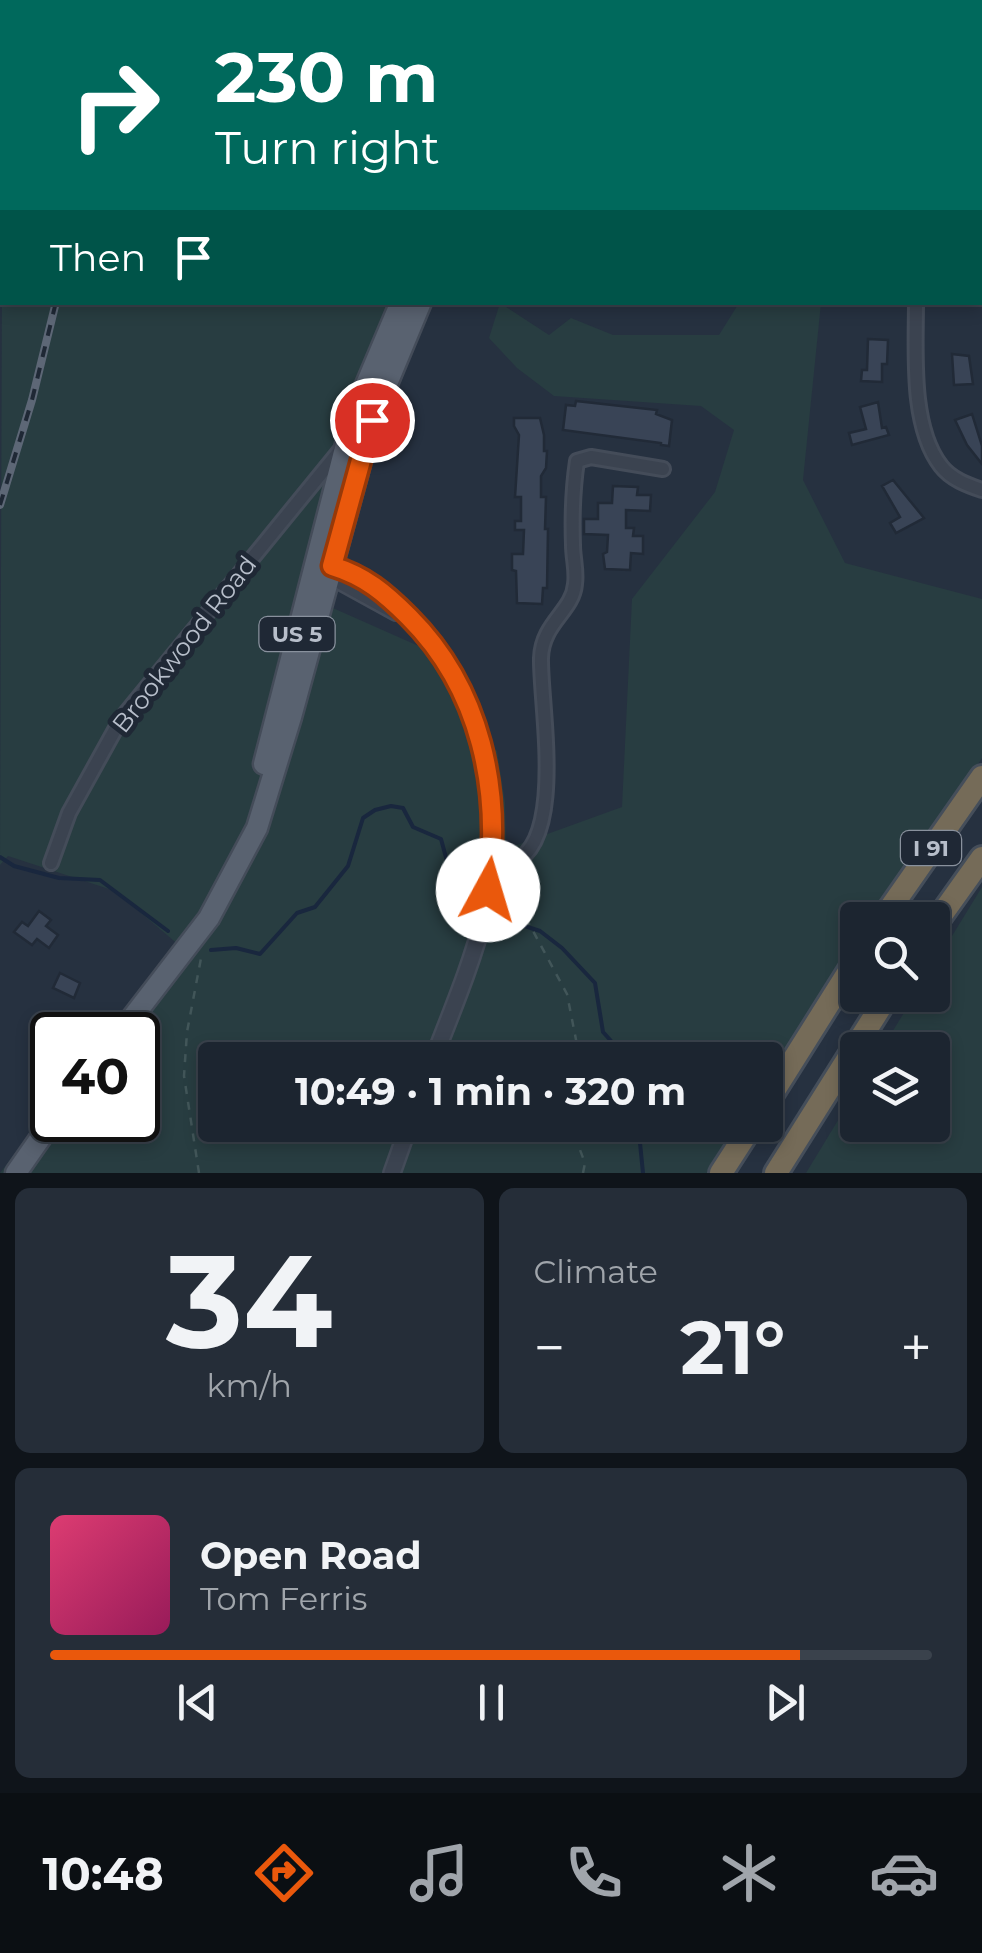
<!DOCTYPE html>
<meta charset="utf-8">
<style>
:root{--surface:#1c2530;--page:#252d38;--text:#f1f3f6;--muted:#a0a5ab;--line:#3a424c;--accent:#ea580c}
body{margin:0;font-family:Montserrat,sans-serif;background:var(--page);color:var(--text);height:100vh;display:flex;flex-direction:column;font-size:38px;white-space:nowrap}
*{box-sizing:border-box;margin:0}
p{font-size:32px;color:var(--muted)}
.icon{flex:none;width:55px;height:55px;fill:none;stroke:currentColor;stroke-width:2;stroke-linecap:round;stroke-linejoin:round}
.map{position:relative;height:1173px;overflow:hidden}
.drawer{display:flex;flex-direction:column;gap:15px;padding:15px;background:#0f141a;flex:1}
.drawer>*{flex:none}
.banner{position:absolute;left:0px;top:0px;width:982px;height:305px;box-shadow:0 5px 15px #0003,0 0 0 2px var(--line);background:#00695c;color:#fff;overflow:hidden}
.fabs{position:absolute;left:840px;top:902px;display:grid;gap:20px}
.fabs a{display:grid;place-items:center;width:110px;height:110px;border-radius:10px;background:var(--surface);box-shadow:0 5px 15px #0003,0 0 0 2px var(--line);font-size:50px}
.speed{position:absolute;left:30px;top:1012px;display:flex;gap:20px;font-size:50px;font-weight:700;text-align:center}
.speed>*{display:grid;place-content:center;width:130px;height:130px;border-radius:50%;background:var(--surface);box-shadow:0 5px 15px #0003,0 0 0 2px var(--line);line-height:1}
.speed .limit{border:5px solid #111;border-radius:15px;background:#fff;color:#111}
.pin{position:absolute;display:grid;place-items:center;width:85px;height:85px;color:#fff;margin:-42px;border:5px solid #fff;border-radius:50%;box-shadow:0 2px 10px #0007}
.me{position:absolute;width:110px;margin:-55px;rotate:6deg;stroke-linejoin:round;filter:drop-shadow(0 0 8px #0008)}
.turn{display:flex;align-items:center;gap:35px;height:210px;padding:0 50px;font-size:45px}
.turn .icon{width:130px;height:130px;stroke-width:2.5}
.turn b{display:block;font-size:70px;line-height:85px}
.then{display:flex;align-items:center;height:95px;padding:0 50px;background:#0003;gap:20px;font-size:38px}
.big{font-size:75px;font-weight:700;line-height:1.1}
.drawer .card{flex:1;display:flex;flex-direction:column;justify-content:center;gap:15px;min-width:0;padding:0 35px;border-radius:15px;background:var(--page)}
.drawer .dial{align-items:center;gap:0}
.dial b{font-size:130px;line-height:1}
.song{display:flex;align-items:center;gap:30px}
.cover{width:120px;height:120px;border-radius:15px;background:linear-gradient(135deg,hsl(340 70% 55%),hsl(330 70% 35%))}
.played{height:10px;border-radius:5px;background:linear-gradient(90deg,var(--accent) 85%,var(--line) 85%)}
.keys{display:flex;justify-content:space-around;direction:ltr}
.heat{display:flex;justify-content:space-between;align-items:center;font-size:55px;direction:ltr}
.drawer .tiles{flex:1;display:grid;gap:15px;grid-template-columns:1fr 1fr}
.card:last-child{grid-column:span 2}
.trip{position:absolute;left:198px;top:1042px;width:585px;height:100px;border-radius:10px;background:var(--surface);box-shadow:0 5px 15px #0003,0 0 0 2px var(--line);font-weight:700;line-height:100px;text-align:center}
.menu{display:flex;height:160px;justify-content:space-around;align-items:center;background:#0b0f13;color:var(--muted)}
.menu .icon{width:70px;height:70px}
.menu .current{color:var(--accent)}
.menu b{font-size:45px;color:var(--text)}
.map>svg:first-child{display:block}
.green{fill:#283d41}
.water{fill:#19273e}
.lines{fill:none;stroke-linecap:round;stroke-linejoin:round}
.stream{stroke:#19273e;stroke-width:4}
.building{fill:#394456;stroke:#212a37;stroke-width:2.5}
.minor-casing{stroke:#444c59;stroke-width:18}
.tertiary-casing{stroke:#444c59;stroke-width:20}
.primary-casing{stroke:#444c59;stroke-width:25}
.motorway-casing{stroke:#454e5a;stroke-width:28}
.path{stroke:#425659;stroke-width:2.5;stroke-dasharray:8 8;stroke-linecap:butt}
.minor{stroke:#3b4350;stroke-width:12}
.tertiary{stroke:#3b4350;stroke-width:15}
.primary{stroke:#596270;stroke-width:20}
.motorway{stroke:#756b58;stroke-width:22}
.rail-casing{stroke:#5d6776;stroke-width:8}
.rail{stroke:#1f2835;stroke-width:4;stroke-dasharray:11;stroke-linecap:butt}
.route-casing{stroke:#983908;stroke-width:25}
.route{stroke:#ea580c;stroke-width:18}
.labels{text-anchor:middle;stroke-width:10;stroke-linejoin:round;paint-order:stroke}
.shield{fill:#1f2835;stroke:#89919d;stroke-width:2.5}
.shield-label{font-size:22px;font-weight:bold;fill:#b7beca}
.street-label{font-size:25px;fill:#b7beca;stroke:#1f2835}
</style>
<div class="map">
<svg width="982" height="1173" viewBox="0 0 982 1173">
<rect width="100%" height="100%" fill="#263140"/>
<path class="green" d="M2 274V302L411 303 337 433 299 593 448 659 464 727 497 751 505 802 506 849 622 807 632 599 715 492 734 430 701 406 554 396 517 368 489 338 500 303 549 335 571 318 613 335H719L739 303H821L803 480 845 563 982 599V758L875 920H858L857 946 765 1086V1060H215V1125H740L710 1173H0L52 1105V1120H138V1035H109L180 946 115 891 8 856 0 865Z
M982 887V1173H806L857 1089 858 1125H932V1050H881L915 995H932L933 967Z"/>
<path class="water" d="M0 0H69L2 2 0 276Z"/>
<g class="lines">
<path class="stream" d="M0 857 14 866 59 878 100 880 168 931
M500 918 540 931 562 948 595 983 603 1032 621 1052 623 1060
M211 950 236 948 260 954 297 913 315 907 348 866 363 818 375 810 391 806 403 808 413 827 441 839 451 876 469 891
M643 1173 640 1143 645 1125"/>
</g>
<path class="building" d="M868 339 888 340 887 364H882V382L861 381 862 370H867Z
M952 354 969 356 973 384 954 385Z
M576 401 657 410 656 414 672 420 669 446 661 445V443L563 430 566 405 575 406Z
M878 402 882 428 886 427 889 435 852 445 849 433 866 429 860 407Z
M972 414 982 446V464L967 445 955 420Z
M514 418H540L544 435V451H547L546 468 541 476V497H546L545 529H548L547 588H543L542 604 517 603 516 571 512 570V554H523L524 530H515V521H521V497H515L519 435 514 426Z
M893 480 924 518 896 533 890 523 900 517 882 486Z
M613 486 638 487 637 495H651L650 511 626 510V528H634L633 536H643V554L631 553 630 570 605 569 603 554 607 552 608 535 584 534V519H598V503H612Z
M39 911 51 920 46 926 58 935 49 948 37 939 32 945 14 932 22 922 28 926Z
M60 973 80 983 74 998 53 988Z"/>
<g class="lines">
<g class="minor-casing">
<path id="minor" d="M976 2 977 0
M916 302C916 351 910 426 941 466 951 479 967 485 982 490
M51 863 69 813 121 719 342 448
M491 864C498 864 507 865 514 862 566 840 540 703 541 658 542 623 573 611 575 584 577 571 573 558 573 545 572 518 573 488 577 461L591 457 663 469"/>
</g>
<g class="tertiary-casing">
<path id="tertiary" d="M324 565C362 571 386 594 413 621 488 696 507 813 484 915 472 964 451 1013 433 1060
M325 573 396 612
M392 1173 409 1125"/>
</g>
<g class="primary-casing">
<path id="primary" d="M515 2 516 0
M264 764 354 413 401 302
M119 1035 209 918 257 828 291 717 372 420 421 302
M16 1173 53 1120"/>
</g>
<g class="motorway-casing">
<path id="motorway" d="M882 920 982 777
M932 928 982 858
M765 1105 858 957
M721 1173 752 1125
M776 1173 888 995"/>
</g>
<path class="path" d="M511 873 524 898 526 918 567 994 580 1060
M199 1173 184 1076 187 1032 202 953
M583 1173 585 1163 577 1142 587 1125"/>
<use href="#minor" class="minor"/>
<use href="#tertiary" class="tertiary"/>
<use href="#primary" class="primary"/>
<use href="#motorway" class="motorway"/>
<g class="rail-casing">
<path id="rail" d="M108 2V0
M0 505 32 400 56 302"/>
</g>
<use href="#rail" class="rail"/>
</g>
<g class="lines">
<g class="route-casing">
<path id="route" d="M372 420 332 566C365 576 385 593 409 617 481 689 502 790 488 890"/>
</g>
<use href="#route" class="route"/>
</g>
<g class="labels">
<g class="shield">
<rect x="259.5" y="617" width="75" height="34" rx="8"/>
<rect x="901" y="831" width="60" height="34" rx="8"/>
</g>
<g class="shield-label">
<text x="297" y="642">US 5</text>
<text x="931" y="856">I 91</text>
</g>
<g class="street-label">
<text transform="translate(184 644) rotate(-52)" y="9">Brookwood Road</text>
</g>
</g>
</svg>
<div class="fabs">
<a><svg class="icon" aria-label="search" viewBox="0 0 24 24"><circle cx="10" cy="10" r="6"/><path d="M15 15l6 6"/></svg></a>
<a><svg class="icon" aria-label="layers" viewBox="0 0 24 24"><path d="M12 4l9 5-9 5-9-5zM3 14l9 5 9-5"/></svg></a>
</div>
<div class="speed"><div class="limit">40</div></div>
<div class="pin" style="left:372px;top:420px;background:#d93025"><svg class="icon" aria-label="arrive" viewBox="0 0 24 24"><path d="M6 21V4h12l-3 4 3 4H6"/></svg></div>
<svg class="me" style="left:488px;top:890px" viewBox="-20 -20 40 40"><circle r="19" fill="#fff"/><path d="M0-13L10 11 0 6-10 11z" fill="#ea580c"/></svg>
<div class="trip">10:49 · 1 min · 320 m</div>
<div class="banner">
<div class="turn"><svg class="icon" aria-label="right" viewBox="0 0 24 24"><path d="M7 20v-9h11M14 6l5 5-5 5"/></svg><div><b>230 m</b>Turn right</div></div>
<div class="then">Then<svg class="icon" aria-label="arrive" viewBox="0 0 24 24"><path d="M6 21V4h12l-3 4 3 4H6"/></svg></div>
</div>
</div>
<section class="drawer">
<div class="tiles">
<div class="card dial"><b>34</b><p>km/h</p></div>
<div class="card"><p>Climate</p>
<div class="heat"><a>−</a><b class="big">21°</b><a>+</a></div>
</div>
<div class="card">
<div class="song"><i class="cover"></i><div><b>Open Road</b><p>Tom Ferris</p></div></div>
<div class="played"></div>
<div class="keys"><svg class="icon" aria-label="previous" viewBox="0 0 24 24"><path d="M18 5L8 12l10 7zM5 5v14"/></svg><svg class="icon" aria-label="pause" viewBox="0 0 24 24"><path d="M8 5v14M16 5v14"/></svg><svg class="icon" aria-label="next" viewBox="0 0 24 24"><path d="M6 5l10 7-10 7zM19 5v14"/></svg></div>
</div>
</div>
</section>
<nav class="menu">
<b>10:48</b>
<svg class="icon current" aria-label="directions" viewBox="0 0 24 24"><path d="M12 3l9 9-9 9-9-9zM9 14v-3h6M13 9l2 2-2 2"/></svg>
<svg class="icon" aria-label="music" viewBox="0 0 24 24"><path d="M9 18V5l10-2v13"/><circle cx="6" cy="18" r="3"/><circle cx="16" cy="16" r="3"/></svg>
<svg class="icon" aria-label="phone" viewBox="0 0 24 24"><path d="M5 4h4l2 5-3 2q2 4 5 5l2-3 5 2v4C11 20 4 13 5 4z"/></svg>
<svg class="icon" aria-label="climate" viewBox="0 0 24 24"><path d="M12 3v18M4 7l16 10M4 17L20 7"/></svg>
<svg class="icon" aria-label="car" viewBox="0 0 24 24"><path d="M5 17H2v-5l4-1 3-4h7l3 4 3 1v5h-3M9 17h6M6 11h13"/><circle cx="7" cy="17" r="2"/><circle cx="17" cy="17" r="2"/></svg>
</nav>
